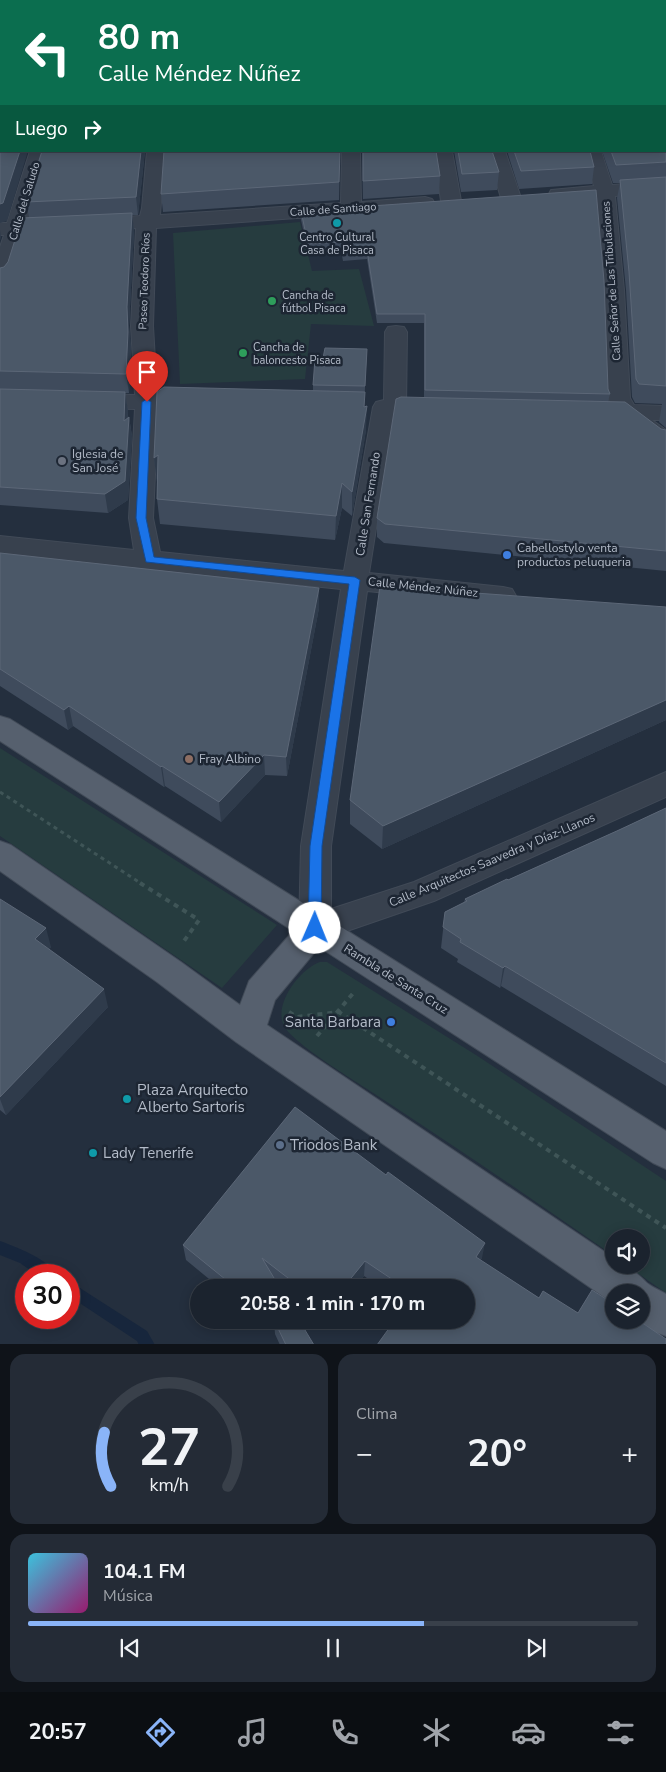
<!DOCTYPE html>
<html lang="es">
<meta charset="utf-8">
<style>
:root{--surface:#1b232e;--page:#242b36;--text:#f1f3f6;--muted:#a0a4aa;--line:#39404a;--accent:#8ab4f8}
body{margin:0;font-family:"Nunito Sans",sans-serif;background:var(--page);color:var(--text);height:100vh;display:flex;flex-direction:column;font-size:19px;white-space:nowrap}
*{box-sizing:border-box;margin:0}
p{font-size:16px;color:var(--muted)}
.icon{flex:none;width:28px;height:28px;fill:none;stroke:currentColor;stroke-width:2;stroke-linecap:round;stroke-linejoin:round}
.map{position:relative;height:1344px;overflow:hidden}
.drawer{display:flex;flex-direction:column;gap:10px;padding:10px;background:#0f1319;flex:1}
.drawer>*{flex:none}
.guide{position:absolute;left:0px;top:0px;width:666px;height:152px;box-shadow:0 2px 12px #0003,0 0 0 1px var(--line);background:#0b6e4f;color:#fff;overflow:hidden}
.tools{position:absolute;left:605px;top:1229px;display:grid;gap:10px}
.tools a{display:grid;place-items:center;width:45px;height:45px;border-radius:50%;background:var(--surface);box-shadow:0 2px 12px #0003,0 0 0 1px var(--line);font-size:25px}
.speed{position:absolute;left:15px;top:1264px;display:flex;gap:10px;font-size:25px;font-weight:700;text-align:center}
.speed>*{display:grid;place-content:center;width:65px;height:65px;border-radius:50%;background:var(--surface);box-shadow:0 2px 12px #0003,0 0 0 1px var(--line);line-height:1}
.speed .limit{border:8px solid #d22;background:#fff;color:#111}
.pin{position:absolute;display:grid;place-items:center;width:42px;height:42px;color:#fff;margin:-51px -21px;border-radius:50% 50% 50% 0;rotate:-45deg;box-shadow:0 0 5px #0007}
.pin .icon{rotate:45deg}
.me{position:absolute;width:55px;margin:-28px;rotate:1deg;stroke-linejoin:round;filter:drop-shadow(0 0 4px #0008)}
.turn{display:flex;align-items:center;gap:18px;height:105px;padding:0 15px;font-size:22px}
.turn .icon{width:65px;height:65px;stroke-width:2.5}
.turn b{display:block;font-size:35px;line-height:42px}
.then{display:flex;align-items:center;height:48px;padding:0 15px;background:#0003;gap:10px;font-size:19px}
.big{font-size:38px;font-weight:700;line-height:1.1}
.drawer .widget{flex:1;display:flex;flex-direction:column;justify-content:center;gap:8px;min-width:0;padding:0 18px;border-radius:15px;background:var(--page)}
.drawer .dial{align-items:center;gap:0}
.dial svg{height:130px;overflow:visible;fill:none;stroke:var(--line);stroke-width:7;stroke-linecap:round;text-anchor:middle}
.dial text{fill:var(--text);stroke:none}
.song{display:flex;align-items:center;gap:15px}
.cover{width:60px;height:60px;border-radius:8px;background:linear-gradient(135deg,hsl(190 70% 55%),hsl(320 70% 35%))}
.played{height:5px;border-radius:2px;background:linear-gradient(90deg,var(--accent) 65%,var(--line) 65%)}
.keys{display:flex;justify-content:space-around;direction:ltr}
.heat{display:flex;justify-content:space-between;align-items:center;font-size:28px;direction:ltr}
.drawer .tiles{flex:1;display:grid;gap:10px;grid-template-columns:1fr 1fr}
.widget:last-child{grid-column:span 2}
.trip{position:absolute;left:190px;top:1279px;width:285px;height:50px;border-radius:25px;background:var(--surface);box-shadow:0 2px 12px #0003,0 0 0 1px var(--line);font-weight:700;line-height:50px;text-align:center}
.tabs{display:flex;height:80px;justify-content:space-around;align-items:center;background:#0b0e12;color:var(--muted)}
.tabs .icon{width:35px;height:35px}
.tabs .on{color:var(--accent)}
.tabs b{font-size:22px;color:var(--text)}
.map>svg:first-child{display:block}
.green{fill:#263c3f}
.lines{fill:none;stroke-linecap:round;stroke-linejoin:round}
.stream{fill:#17263c;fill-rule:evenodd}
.minor-casing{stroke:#414a57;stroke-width:2}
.major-casing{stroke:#414a57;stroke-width:2}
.path-far1{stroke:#3f5557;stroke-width:3;stroke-dasharray:4 4;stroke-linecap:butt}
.path{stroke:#3f5557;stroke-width:4;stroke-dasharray:5 5;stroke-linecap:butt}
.minor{fill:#38414e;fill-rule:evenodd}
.major{fill:#56606e;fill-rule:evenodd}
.wall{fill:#3f4b5c}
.shaded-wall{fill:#2f3b4b}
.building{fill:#4b5868;stroke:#5c6777}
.route{fill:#1a73e8;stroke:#114b97}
.culture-dot{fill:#0f9aa8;stroke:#1d2633;stroke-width:2}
.leisure-dot{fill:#2e9e5b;stroke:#1d2633;stroke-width:2}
.worship-dot{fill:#6b7280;stroke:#1d2633;stroke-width:2}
.shop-dot{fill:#3f7fe0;stroke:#1d2633;stroke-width:2}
.education-dot{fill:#8d6e63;stroke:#1d2633;stroke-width:2}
.service-dot{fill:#5c6f8a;stroke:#1d2633;stroke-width:2}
.labels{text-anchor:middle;stroke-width:5;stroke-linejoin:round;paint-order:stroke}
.far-street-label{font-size:11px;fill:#b4bcc9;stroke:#1d2633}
.far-poi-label{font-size:11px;fill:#b4bcc9;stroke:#1d2633;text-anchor:start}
.poi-label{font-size:12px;fill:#b4bcc9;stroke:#1d2633;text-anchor:start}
.street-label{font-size:12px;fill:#b4bcc9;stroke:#1d2633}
.near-poi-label{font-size:15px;fill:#b4bcc9;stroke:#1d2633;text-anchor:start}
</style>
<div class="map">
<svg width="666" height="1345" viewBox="0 0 666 1345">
<rect width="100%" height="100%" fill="#242f3e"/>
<path class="green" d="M300 222 312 271 359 269 374 326 311 324 305 379 180 384 173 233Z
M0 748 277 925 222 988 0 836Z
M320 962H327L476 1055 666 1181V1293L626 1265H641V1238H614V1256C538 1203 462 1151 384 1100 364 1086 294 1045 284 1026 273 1004 300 969 320 962Z"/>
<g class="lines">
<path class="stream" d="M0 1241C16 1247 49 1259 56 1275H37L20 1263 0 1255Z
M69 1281 147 1331 155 1345H139L137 1341 69 1296Z"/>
<g class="minor-casing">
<path id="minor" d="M316 0H332L333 1H317Z
M0 40H1V50H0Z
M30 151H48L27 223 63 224 66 228 63 232 24 234 10 280 7 284 0 286V247L4 235H0V223H7Z
M147 151H165L160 215 341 203 342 151H360L361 202 425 197 432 199 435 203 432 207 425 209 156 228 153 326 157 395 193 396 201 398 204 403 201 408 193 410 158 409 153 518 160 552 344 571 373 407 376 402 384 400 385 332 388 327 396 326 404 327 407 332 406 407 403 412 394 414 369 573 503 587 512 589 516 596 512 603 503 605 367 591 331 846V909L414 882 666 772V797L434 901 315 942 304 938 299 928 301 846 341 589 0 554V536L134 550 129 518 135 409 89 408 81 406 78 401 81 396 89 394 135 395 131 326 136 228 96 231 89 229 86 225 89 221 96 219 140 216 142 208Z
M434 151H452L461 201 458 205 451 207 444 205 441 201Z
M487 151H505L521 198 518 202 511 204 504 202 501 198Z
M583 151H601L612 185 666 181V193L615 196 624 290 630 398 634 405 666 406V420H652L666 430V448C648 444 635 422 620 419 611 416 602 418 593 416L590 411 593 406 611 404 608 398 604 290 596 197 558 200 551 198 549 194 551 190 594 186Z"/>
</g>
<g class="major-casing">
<path id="major" d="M0 716 10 719 666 1131V1169L653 1163 319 947 275 1000 267 1025 614 1258V1265C627 1265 636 1272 645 1281 649 1286 660 1290 666 1294V1336L652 1331 637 1320H641V1292H614V1304L236 1042 157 982 0 871V841L11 845 181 962 240 1005 249 981 293 931 0 741Z"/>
</g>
<path class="path-far1" d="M0 792 142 884"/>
<path class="path" d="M140 883 199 920 184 941
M289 1012 297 1017 339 1012 666 1228
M317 1036 355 991"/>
<use href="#minor" class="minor"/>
<use href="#major" class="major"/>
</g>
<path class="wall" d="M147 0H253L254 1H159V0L148 1Z
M428 0H666V428L659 422 662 404 635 403 632 397 626 290 617 198 620 183H613L602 151H665V1H430Z
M42 151H145L138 215H132L134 231 129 326 131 350 129 393H125L128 411V418L129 417 132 436 128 500 108 513 0 505V268L4 267 8 262 29 217 26 202Z
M340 151 339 200 163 212 161 194Z
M362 151H436L440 176 439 194 363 199Z
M454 151H492L499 172 497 190 461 192Z
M507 151H590L594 167 592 184 519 189Z
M301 211 608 389 610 394 608 402 661 429 666 430V571L384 543 377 537V518L424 398V323H377L367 259 343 261 341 250 308 252 301 220Z
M367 349 364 407 366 430 352 516 342 508 335 540 160 524 157 499V482L154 458 313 390V385Z
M0 553 319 608 287 776 265 775 221 822 165 786 164 787 73 726 68 730 0 686Z
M666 607V720L382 849 350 824V800Z
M666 808V1086L501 986 500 988 457 962 458 959 441 948 445 912 464 902 465 899 619 830Z
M0 899 51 947 49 949 108 1007 6 1115 0 1110Z
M183 1245 482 1258 480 1260 539 1298 578 1313 666 1339 466 1288H382L364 1276 355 1288H283L277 1283 280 1288H220L186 1260Z
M274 1320 314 1345H280L275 1334Z"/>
<path class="shaded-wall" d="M148 0H159L148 1Z
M20 151H28L7 221 0 223V204Z
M141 151H145L138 215 136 197Z
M132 213 134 231 129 326 131 350 129 393 126 374 127 307Z
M0 230 1 237 0 241Z
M125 392 128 411 127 440 124 421Z
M367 406 366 430 352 516V492Z
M129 417 132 436 128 500 108 513 105 494Z
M158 455 161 479 157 482 154 458Z
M342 483V508L335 540 336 516Z
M319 588V608L287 776 286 757Z
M666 700V720L382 849 383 826Z
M69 706 73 726 68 730 64 710Z
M264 755 265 775 221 822 219 802Z
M162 766 165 786 164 787 161 767Z
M46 928 51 947 41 957 35 939Z
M505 966 501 986 500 988 503 968Z
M104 989 108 1007 6 1115 0 1099V1097Z
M485 1243 482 1258 473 1272 476 1257Z
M365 1261 364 1276 355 1288H343Z"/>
<path class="building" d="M172 0H253L254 1H174Z
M449 0H666V162L616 165 611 151H665V1H451Z
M1 65V151H20L3 203 0 204V66Z
M42 151H141L136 197 26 202Z
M164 151H340L339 182 161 194Z
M363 151H436L440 176 363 181Z
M458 151H492L499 172 462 174Z
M514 151H590L594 167 521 171Z
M666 177V386L639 384 636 379 629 272 620 180Z
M596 190 604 281 608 389 610 394 425 390V314H377L367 250 343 252 341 242 308 244 301 211Z
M132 213 127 307 128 332 126 374 0 371V268L4 267 8 262 22 218Z
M325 348 367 349 365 386 313 385 315 359 323 358Z
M164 387 365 392 364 407 367 406 352 492 342 483 336 516 157 499 158 455 154 458 157 392Z
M0 389 125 392 124 421 129 417 125 481 105 494 0 487Z
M401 397 625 402 661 429 666 430V551L385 524 377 518 396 399Z
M0 553 319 588 286 757 264 755 219 802 162 766 161 767 69 706 64 710 0 669Z
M380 586 666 607V700L383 826 350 800Z
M666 808V1063L505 966 503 968 460 942 461 939 443 927 445 912 467 901 465 899 507 879 508 880 619 830Z
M0 899 46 928 35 939 104 989 0 1097Z
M295 1107 386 1175 388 1172 485 1243 476 1257 539 1298 543 1291 578 1313 592 1290 614 1304V1320H638L666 1339V1345H377L395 1320H466V1288H405L365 1261 343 1288H301L262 1258 280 1288H236L183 1245Z
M274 1320H299L314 1345H286Z"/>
<path class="route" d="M147 399 151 402 146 518 154 557 355 577 360 580 322 846 321 928 319 932 315 934 310 932 308 928 310 846 349 584 146 562 136 518 142 402Z"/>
<g class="culture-dot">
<circle cx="337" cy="223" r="5"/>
<circle cx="127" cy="1099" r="5"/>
<circle cx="93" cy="1153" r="5"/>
</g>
<g class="leisure-dot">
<circle cx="272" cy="301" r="5"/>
<circle cx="243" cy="353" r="5"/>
</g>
<circle class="worship-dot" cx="62" cy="461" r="5"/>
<g class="shop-dot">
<circle cx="507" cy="555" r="5"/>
<circle cx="391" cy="1022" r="5"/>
</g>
<circle class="education-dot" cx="189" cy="759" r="5"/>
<circle class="service-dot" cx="280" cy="1145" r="5"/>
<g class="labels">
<g class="far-street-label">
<text transform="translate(24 201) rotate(-73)" y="4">Calle del Saludo</text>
<text transform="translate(333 209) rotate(-4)" y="4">Calle de Santiago</text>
<text transform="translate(144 281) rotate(-88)" y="4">Paseo Teodoro Ríos</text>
<text transform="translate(611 281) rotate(-94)" y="4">Calle Señor de Las Tribulaciones</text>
</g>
<g class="far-poi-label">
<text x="337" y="241" text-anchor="middle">Centro Cultural<tspan x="337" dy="13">Casa de Pisaca</tspan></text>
<text x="282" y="299">Cancha de<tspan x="282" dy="13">fútbol Pisaca</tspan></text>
<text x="253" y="351">Cancha de<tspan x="253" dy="13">baloncesto Pisaca</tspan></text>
</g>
<g class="poi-label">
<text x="72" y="458">Iglesia de<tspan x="72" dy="14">San José</tspan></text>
<text x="517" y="552">Cabellostylo venta<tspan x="517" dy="14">productos peluqueria</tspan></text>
<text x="199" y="763">Fray Albino</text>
</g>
<g class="street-label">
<text transform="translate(368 504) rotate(-81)" y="4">Calle San Fernando</text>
<text transform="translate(423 587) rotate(6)" y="4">Calle Méndez Núñez</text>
<text transform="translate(492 860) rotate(-23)" y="4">Calle Arquitectos Saavedra y Díaz-Llanos</text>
<text transform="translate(396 979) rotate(32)" y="4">Rambla de Santa Cruz</text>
</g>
<g class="near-poi-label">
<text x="381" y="1027" text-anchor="end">Santa Barbara</text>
<text x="137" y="1095">Plaza Arquitecto<tspan x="137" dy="17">Alberto Sartoris</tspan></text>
<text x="290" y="1150">Triodos Bank</text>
<text x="103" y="1158">Lady Tenerife</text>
</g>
</g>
</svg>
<div class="tools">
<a><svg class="icon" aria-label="sound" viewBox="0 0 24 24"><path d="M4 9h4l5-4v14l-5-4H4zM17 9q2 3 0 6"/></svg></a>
<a><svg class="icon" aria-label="layers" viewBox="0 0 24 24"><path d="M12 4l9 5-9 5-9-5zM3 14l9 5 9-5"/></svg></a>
</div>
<div class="speed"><div class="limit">30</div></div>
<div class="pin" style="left:147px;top:402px;background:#d93025"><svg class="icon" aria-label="arrive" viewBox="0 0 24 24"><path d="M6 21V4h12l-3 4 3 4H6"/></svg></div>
<svg class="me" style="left:315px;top:928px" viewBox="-20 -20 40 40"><circle r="19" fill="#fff"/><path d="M0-13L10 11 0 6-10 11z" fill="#1a73e8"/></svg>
<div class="trip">20:58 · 1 min · 170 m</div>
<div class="guide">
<div class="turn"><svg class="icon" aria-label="left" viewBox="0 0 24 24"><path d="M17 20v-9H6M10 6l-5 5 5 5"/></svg><div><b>80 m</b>Calle Méndez Núñez</div></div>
<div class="then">Luego<svg class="icon" aria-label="right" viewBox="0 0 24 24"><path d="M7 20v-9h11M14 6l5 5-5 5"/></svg></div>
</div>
</div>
<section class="drawer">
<div class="tiles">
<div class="widget dial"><svg viewBox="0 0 100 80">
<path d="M14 69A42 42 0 1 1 86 69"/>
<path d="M14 69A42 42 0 0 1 10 36" stroke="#8ab4f8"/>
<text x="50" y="56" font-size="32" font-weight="700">27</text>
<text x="50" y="72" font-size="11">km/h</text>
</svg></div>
<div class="widget"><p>Clima</p>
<div class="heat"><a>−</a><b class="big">20°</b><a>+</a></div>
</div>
<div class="widget">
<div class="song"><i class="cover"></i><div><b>104.1 FM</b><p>Música</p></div></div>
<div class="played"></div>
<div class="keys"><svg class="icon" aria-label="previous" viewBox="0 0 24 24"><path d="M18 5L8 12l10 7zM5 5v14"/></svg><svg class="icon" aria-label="pause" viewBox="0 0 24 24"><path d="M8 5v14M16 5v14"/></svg><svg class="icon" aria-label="next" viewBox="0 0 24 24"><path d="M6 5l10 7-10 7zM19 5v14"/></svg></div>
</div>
</div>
</section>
<nav class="tabs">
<b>20:57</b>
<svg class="icon on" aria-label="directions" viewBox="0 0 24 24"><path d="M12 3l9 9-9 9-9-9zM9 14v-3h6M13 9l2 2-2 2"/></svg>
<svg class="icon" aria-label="music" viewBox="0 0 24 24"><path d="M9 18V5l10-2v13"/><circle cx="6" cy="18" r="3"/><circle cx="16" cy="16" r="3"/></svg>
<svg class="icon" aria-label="phone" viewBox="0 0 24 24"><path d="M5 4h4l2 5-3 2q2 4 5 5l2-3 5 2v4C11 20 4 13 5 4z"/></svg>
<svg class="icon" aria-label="climate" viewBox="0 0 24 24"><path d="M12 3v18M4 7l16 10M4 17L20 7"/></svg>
<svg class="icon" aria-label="car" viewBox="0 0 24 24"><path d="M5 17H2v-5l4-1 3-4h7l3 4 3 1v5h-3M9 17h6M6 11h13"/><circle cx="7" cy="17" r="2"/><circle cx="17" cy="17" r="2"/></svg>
<svg class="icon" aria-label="filters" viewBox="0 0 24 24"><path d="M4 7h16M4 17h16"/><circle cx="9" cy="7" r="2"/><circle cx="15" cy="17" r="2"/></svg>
</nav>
